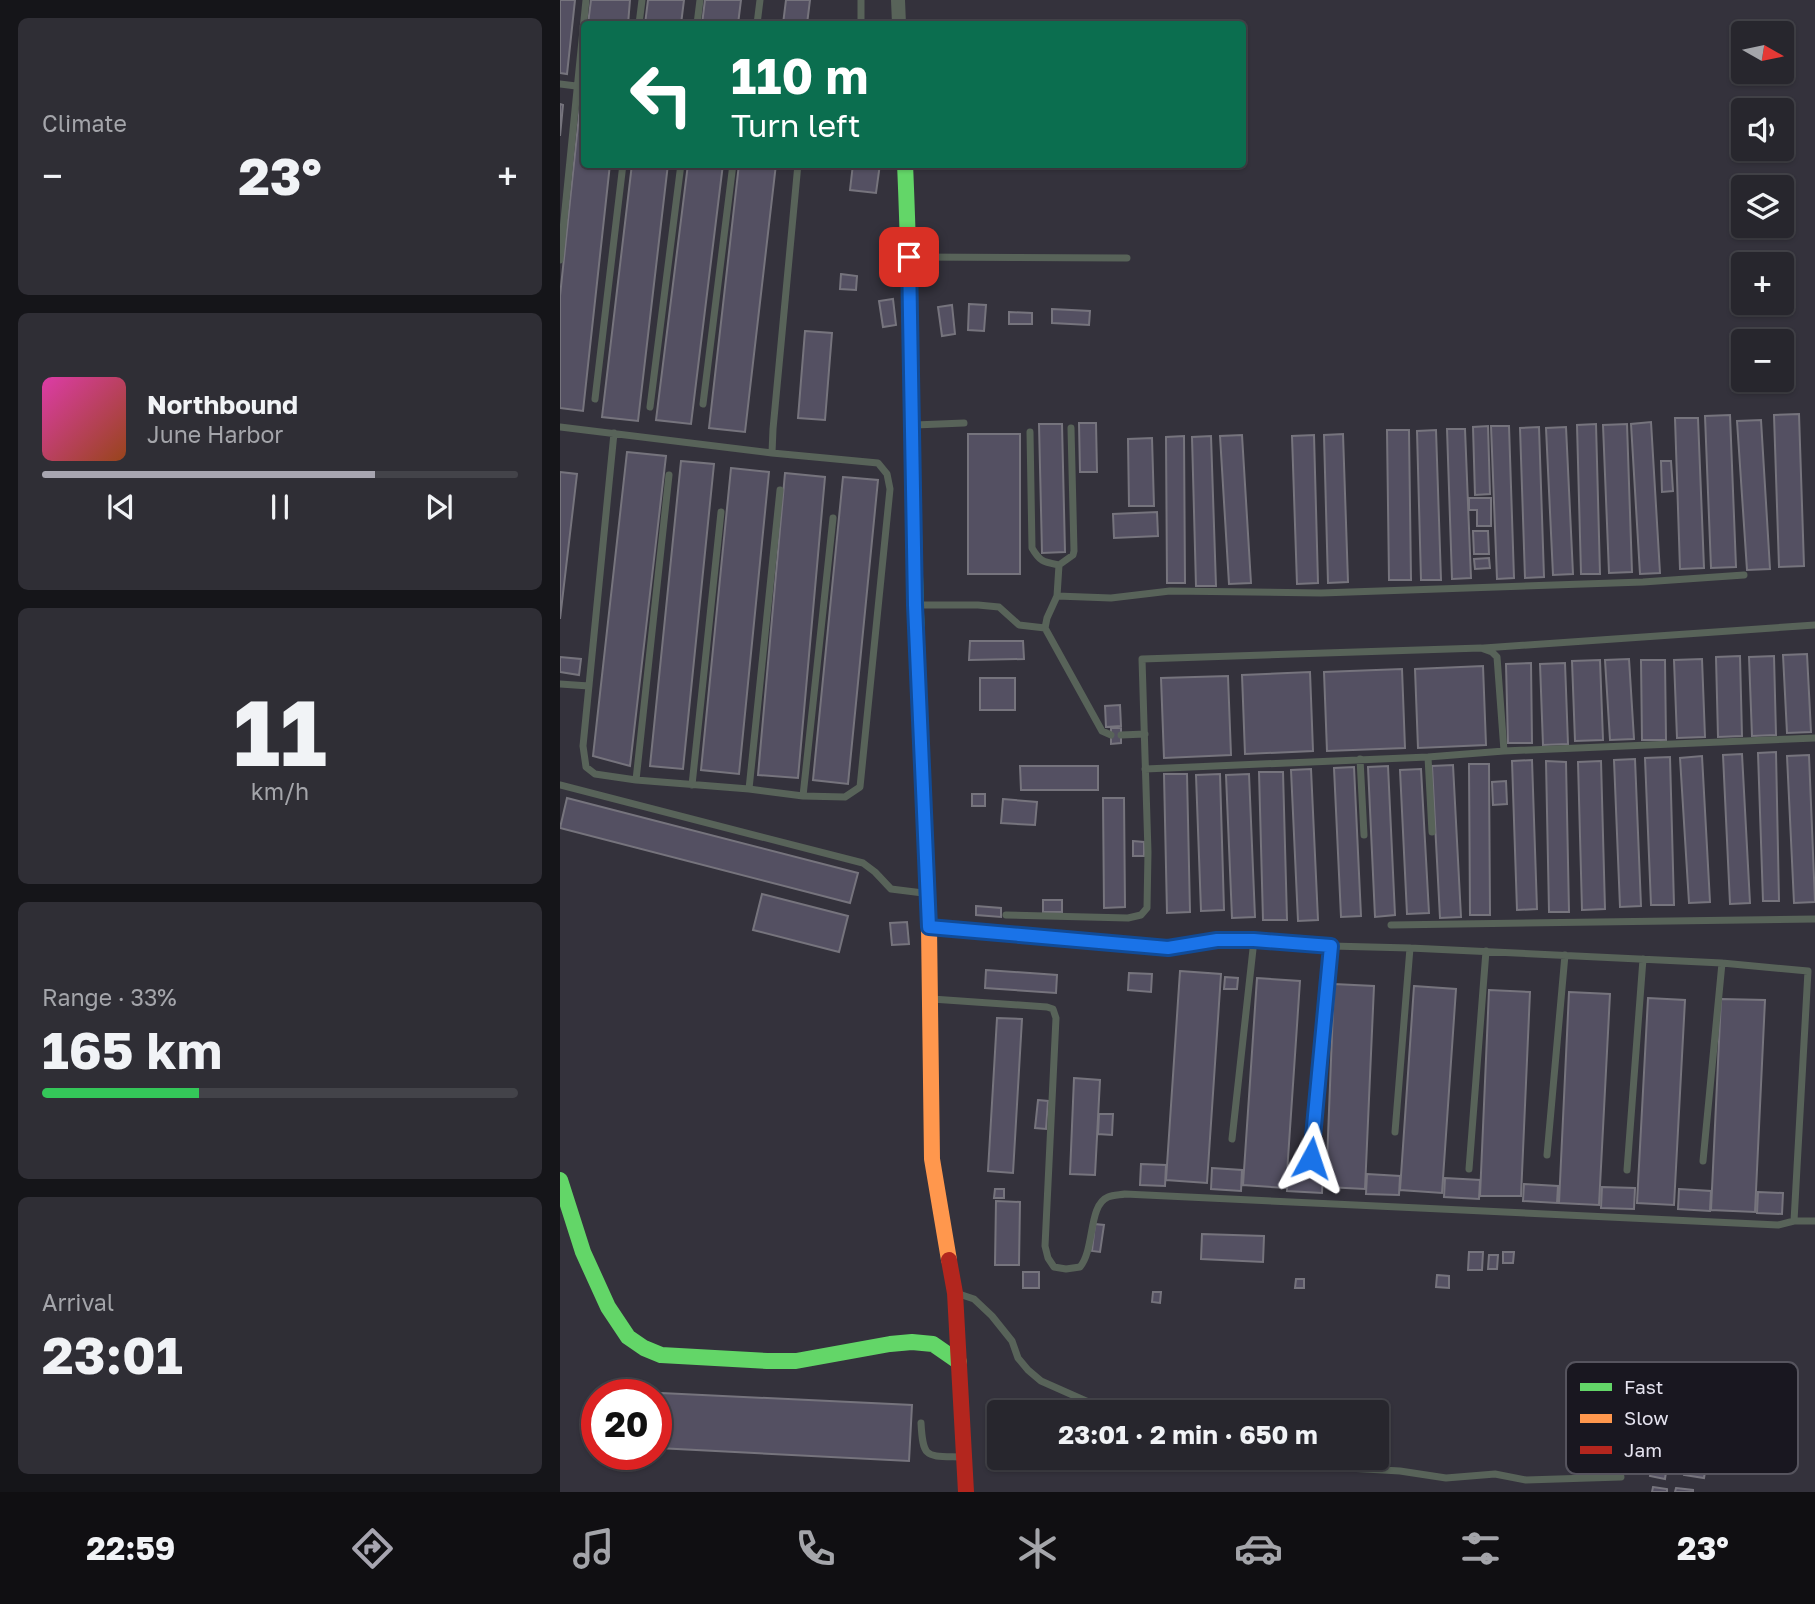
<!DOCTYPE html>
<meta charset="utf-8">
<style>
:root{--surface:#27262d;--page:#2f2e35;--text:#f1f3f6;--muted:#a4a5aa;--line:#434349;--accent:#a7a5b0}
body{margin:0;font-family:"Golos Text",sans-serif;background:var(--page);color:var(--text);height:100vh;display:flex;flex-direction:column;font-size:26px;white-space:nowrap}
*{box-sizing:border-box;margin:0}
p{font-size:23px;color:var(--muted)}
.icon{flex:none;width:38px;height:38px;fill:none;stroke:currentColor;stroke-width:2;stroke-linecap:round;stroke-linejoin:round}
.map{position:relative;flex:1;overflow:hidden}
.details{display:flex;flex-direction:column;gap:18px;padding:18px;background:#151519;width:560px}
.details>*{flex:none}
.top-card{position:absolute;left:21px;top:21px;width:665px;height:147px;border-radius:7px;box-shadow:0 2px 5px #0004,0 0 0 2px var(--line);background:#0b6e4f;color:#fff;overflow:hidden}
.needle{width:46px;rotate:99deg}
.tools{position:absolute;left:1171px;top:21px;display:grid;gap:14px}
.tools a{display:grid;place-items:center;width:63px;height:63px;border-radius:7px;background:var(--surface);box-shadow:0 2px 5px #0004,0 0 0 2px var(--line);font-size:35px}
.speed{position:absolute;left:21px;top:1379px;display:flex;gap:14px;font-size:35px;font-weight:700;text-align:center}
.speed>*{display:grid;place-content:center;width:91px;height:91px;border-radius:50%;background:var(--surface);box-shadow:0 2px 5px #0004,0 0 0 2px var(--line);line-height:1}
.speed .limit{border:10px solid #d22;background:#fff;color:#111}
.pin{position:absolute;display:grid;place-items:center;width:60px;height:60px;color:#fff;margin:-30px;border-radius:14px;box-shadow:0 4px 10px #0006}
.me{position:absolute;width:77px;margin:-38px;rotate:5deg;stroke-linejoin:round;filter:drop-shadow(0 0 5px #0008)}
.turn{display:flex;align-items:center;gap:24px;height:147px;padding:0 35px;font-size:32px}
.turn .icon{width:91px;height:91px;stroke-width:2.5}
.turn b{display:block;font-size:49px;line-height:60px}
.big{font-size:52px;font-weight:700;line-height:1.1}
.details .widget{flex:1;display:flex;flex-direction:column;justify-content:center;gap:10px;min-width:0;padding:0 24px;border-radius:10px;background:var(--page)}
.details .dial{align-items:center;gap:0}
.dial b{font-size:91px;line-height:1}
.song{display:flex;align-items:center;gap:21px}
.cover{width:84px;height:84px;border-radius:10px;background:linear-gradient(135deg,hsl(320 70% 55%),hsl(20 70% 35%))}
.played{height:7px;border-radius:4px;background:linear-gradient(90deg,var(--accent) 70%,var(--line) 70%)}
.keys{display:flex;justify-content:space-around;direction:ltr}
.heat{display:flex;justify-content:space-between;align-items:center;font-size:38px;direction:ltr}
.charge{height:10px;border-radius:5px;background:linear-gradient(90deg,#34c759 33%,var(--line) 0)}
.trip{position:absolute;left:427px;top:1400px;width:402px;height:70px;border-radius:7px;background:var(--surface);box-shadow:0 2px 5px #0004,0 0 0 2px var(--line);font-weight:700;line-height:70px;text-align:center}
.tab-bar{display:flex;height:112px;justify-content:space-around;align-items:center;background:#100f12;color:var(--muted)}
.tab-bar .icon{width:49px;height:49px}
.tab-bar .current{color:var(--accent)}
.tab-bar b{font-size:32px;color:var(--text)}
main{display:flex;flex:1;min-height:0}
.map>svg:first-child{display:block}
.building{fill:#545062;stroke:#76747d;stroke-width:2}
.lines{fill:none;stroke-linecap:round;stroke-linejoin:round}
.lane{stroke:#586359;stroke-width:7}
.street{stroke:#586359;stroke-width:14}
.fast{stroke:#63d668;stroke-width:16}
.slow{stroke:#ff974d;stroke-width:16}
.jam{stroke:#b3261e;stroke-width:16}
.route-casing{stroke:#114b97;stroke-width:18}
.route{stroke:#1a73e8;stroke-width:12}
.key{fill:#191720;stroke:#56545e;stroke-width:2}
.key-label{font-size:19px;fill:#e5e3ef}
</style>
<main>
<section class="details">
<div class="widget"><p>Climate</p>
<div class="heat"><a>−</a><b class="big">23°</b><a>+</a></div>
</div>
<div class="widget">
<div class="song"><i class="cover"></i><div><b>Northbound</b><p>June Harbor</p></div></div>
<div class="played"></div>
<div class="keys"><svg class="icon" aria-label="previous" viewBox="0 0 24 24"><path d="M18 5L8 12l10 7zM5 5v14"/></svg><svg class="icon" aria-label="pause" viewBox="0 0 24 24"><path d="M8 5v14M16 5v14"/></svg><svg class="icon" aria-label="next" viewBox="0 0 24 24"><path d="M6 5l10 7-10 7zM19 5v14"/></svg></div>
</div>
<div class="widget dial"><b>11</b><p>km/h</p></div>
<div class="widget"><p>Range · 33%</p><b class="big">165 km</b><div class="charge"></div></div>
<div class="widget"><p>Arrival</p><b class="big">23:01</b></div>
</section>
<div class="map">
<svg width="1255" height="1492" viewBox="0 0 1255 1492">
<rect width="100%" height="100%" fill="#34323c"/>
<path class="building" d="M0 0H15L7 74 0 73Z
M31 0H70L68 24H28Z
M88 0H124L121 24H85Z
M145 0H181L178 24H142Z
M226 0H250L247 24H223Z
M0 104 3 105 0 136Z
M20 106H24V164H50L23 411 0 408V296Z
M72 164H108L78 421 42 417Z
M128 164H163L131 424 96 420Z
M179 164H216L185 432 149 428Z
M293 164H320L316 193 290 190Z
M281 274 297 276 296 290 280 289Z
M333 299 336 325 323 327 319 301Z
M409 304 426 305 424 331 408 330Z
M392 305 395 334 382 336 378 307Z
M492 309 530 311 529 325 492 323Z
M449 312 472 313V324H449Z
M245 331 272 333 265 420 238 418Z
M1239 414 1244 566 1219 567 1214 415Z
M1170 415 1176 567 1151 568 1145 416Z
M1115 418H1138L1144 568 1120 569Z
M1201 420 1210 569 1187 570 1177 421Z
M1091 422 1100 573 1080 574 1071 424Z
M519 423H536L537 472H520Z
M479 424H502L505 552 482 553Z
M1036 424 1040 574H1021L1017 425Z
M1067 424 1072 572 1049 573 1043 425Z
M928 426 930 494 915 495 913 427Z
M931 426H949L954 578 937 579Z
M979 427 984 577 965 578 960 428Z
M1006 427 1013 574 993 575 986 428Z
M887 429H905L911 578 892 579Z
M827 430H849L851 580H829Z
M876 430 881 580H861L857 431Z
M408 434H460V574H408Z
M783 434 788 582 768 583 764 435Z
M682 435 691 583 669 584 660 436Z
M754 435 758 583 737 584 732 436Z
M624 436 625 583H607L606 437Z
M651 436 656 586H636L632 437Z
M592 438 594 506H569L568 439Z
M67 452 106 456 70 766 33 756Z
M121 461 154 464 123 769 90 766Z
M1101 461H1111L1113 491 1102 492Z
M171 468 209 472 179 774 141 770Z
M0 472 17 474 0 619Z
M225 473 265 477 238 778 198 775Z
M283 477 318 480 288 784 253 780Z
M909 498H931V526H917V510H909Z
M597 512 598 536 554 538 553 514Z
M913 531H928L929 554H914Z
M929 558 930 568 915 569 914 559Z
M410 641H463L464 659 409 660Z
M1247 654 1251 732 1227 733 1223 655Z
M1180 656 1182 736 1158 737 1156 657Z
M1214 656 1216 735 1192 736 1189 657Z
M0 657 21 659 19 675 0 672Z
M1069 659 1074 739 1050 740 1045 660Z
M1142 659 1145 737 1117 738 1114 660Z
M1040 660 1043 740 1015 741 1012 661Z
M1081 660H1105L1106 740H1082Z
M971 663 972 743H948L946 664Z
M1005 663 1008 744 983 745 980 664Z
M923 666 926 745 858 748 855 669Z
M842 669 845 748 767 751 764 672Z
M750 672 753 751 685 754 682 675Z
M668 676 671 755 604 758 601 678Z
M420 678H455V710H420Z
M560 705 561 726 546 727 545 706Z
M551 728H561V743L551 744Z
M1216 752 1219 901H1203L1198 753Z
M1182 754 1190 903 1170 904 1163 755Z
M1249 755 1255 902 1234 903 1227 756Z
M1142 756 1150 902 1129 903 1120 758Z
M1110 757 1114 905H1091L1085 758Z
M1075 759 1081 906 1060 907 1054 760Z
M972 760 977 909 957 910 952 761Z
M986 761 1006 762 1009 912H989Z
M1041 761 1045 909 1022 910 1018 762Z
M909 764H929L930 915H910Z
M893 765 901 917 880 918 872 766Z
M460 766H538V790H461Z
M828 766 835 915 815 917 808 767Z
M794 767 801 916 781 917 774 768Z
M751 769 758 920 738 921 731 770Z
M861 769 869 913 847 914 840 770Z
M699 772H723L727 920H703Z
M604 774H627L630 912 607 913Z
M660 774 664 910 641 911 636 775Z
M689 774 695 917 672 918 666 775Z
M946 781 947 804 933 805 932 782Z
M412 794H425V806H412Z
M7 798 298 873 290 903 0 828Z
M543 798H564L565 907 544 908Z
M443 799 477 802 475 825 441 823Z
M573 841 584 842V856H573Z
M202 894 288 916 279 952 193 930Z
M483 900H502V912H483Z
M416 906 441 908V917L416 915Z
M347 922 349 944 332 945 330 923Z
M426 970 497 975 496 993 425 988Z
M620 971 661 974 647 1183 606 1180Z
M569 973 592 974 591 992 568 990Z
M665 977 678 978 677 989H664Z
M697 978 740 981 726 1188 683 1185Z
M774 984 814 986 805 1189 766 1187Z
M854 986 896 989 882 1193 840 1190Z
M929 990 970 992 961 1196H920Z
M1009 992 1050 994 1039 1205 999 1203Z
M1088 998 1125 1000 1114 1205 1077 1203Z
M1161 999 1205 1000 1195 1212 1151 1210Z
M437 1018 462 1019 453 1173 428 1171Z
M514 1078 540 1080 535 1175 510 1174Z
M478 1100 488 1101 486 1129 475 1128Z
M539 1114H553L552 1135 538 1134Z
M581 1164 606 1165 605 1186 580 1185Z
M652 1168 682 1170 681 1191 651 1189Z
M728 1171 763 1172 762 1193 727 1191Z
M807 1174 840 1176 839 1195 806 1194Z
M885 1178 920 1180 919 1199 884 1197Z
M964 1184 998 1186 997 1203 963 1201Z
M1042 1187 1075 1188 1074 1209 1041 1208Z
M435 1189H444V1198H434Z
M1119 1189 1151 1191 1150 1211 1118 1209Z
M1198 1192 1223 1193 1222 1214 1197 1213Z
M436 1201 460 1202 459 1265H435Z
M535 1224 544 1225 540 1252 532 1251Z
M642 1234 704 1236 703 1262 641 1259Z
M909 1252H923L922 1270H908Z
M943 1252H954L953 1263H943Z
M929 1255H938L937 1269H928Z
M463 1272H479V1288H463Z
M877 1275 889 1276V1288L876 1287Z
M736 1279H744V1288H735Z
M593 1292H601L600 1303 592 1302Z
M101 1393 352 1405 349 1461 98 1448Z
M1093 1457 1108 1459 1105 1479 1090 1476Z
M1126 1457 1147 1460 1144 1478 1124 1475Z
M1093 1487 1107 1489V1492H1092Z
M1116 1488 1133 1490V1492H1115Z"/>
<g class="lines">
<path class="lane" d="M301 0V24
M79 24 82 0
M137 24 140 0
M197 24 200 0
M0 84 24 87
M350 257 567 258
M0 260 26 0
M35 399 63 164
M143 404 173 164
M90 407 121 164
M355 425 404 423
M0 427 212 453 213 429 238 164
M470 432 472 548C480 562 484 562 499 565
M54 433 23 746 26 767 35 774 76 780 189 789 243 796 285 797 300 787 330 489 327 474 318 463 212 453
M497 596 499 565 513 555 514 551 511 428
M357 605H418L439 607 459 625 485 628 487 618 497 596 551 598 610 591 761 593 1083 582 1184 575
M485 628 542 731 551 735
M924 648 1255 625
M0 684 29 686
M561 735 585 734
M868 757 872 832
M800 759 804 835
M585 769 868 757 944 751
M76 780 109 475
M0 785 303 863 315 872 331 889 363 893
M132 785 161 512
M189 789 220 490
M243 796 273 518
M446 915 568 918 581 915 587 908 588 852 582 659 921 648 932 652 937 657 944 751 1255 738
M831 925 1255 919
M372 999 487 1007 493 1009 496 1018 485 1246 488 1258 494 1267 506 1269 520 1267C535 1249 528 1205 548 1197 553 1195 560 1195 565 1194L1218 1225 1234 1221 1248 971 1162 963 850 948 771 946 694 940H657L608 948 372 928
M835 1132 850 948
M672 1139 694 940
M987 1155 1005 955
M751 1158 771 946
M1143 1161 1162 963
M909 1169 926 951
M1067 1170 1083 959
M1234 1221H1255
M399 1294 414 1299 432 1316 452 1341 458 1358 468 1370 481 1381 551 1412
M361 1423C363 1459 366 1456 400 1457
M745 1458 770 1467 840 1471 886 1478 935 1474 966 1480 1061 1477"/>
<path class="street" d="M338 0 339 24"/>
<path class="fast" d="M345 164C353 341 351 519 359 696
M0 1180 23 1252 48 1307 68 1337 84 1348 101 1355 207 1361H236L330 1344 352 1342 373 1344 399 1362"/>
<path class="slow" d="M359 696 369 927 372 1159 389 1260"/>
<path class="jam" d="M389 1260 395 1293 406 1492"/>
</g>
<g class="lines">
<g class="route-casing">
<path id="route" d="M349 257 355 605 369 927 608 948 657 940H694L771 946 751 1158"/>
</g>
<use href="#route" class="route"/>
</g>
<rect x="1006" y="1362" width="232" height="112" rx="10" class="key"/>
<rect x="1020" y="1383" width="32" height="8" fill="#63d668"/>
<rect x="1020" y="1414" width="32" height="9" fill="#ff974d"/>
<rect x="1020" y="1446" width="32" height="8" fill="#b3261e"/>
<g class="key-label">
<text x="1064" y="1394">Fast</text>
<text x="1064" y="1425">Slow</text>
<text x="1064" y="1457">Jam</text>
</g>
</svg>
<div class="tools">
<a><svg class="needle" viewBox="-14 -14 28 28"><path d="M0-13l5 13h-10z" fill="#e53935"/><path d="M0 13l5-13h-10z" fill="#a4a5aa"/></svg></a>
<a><svg class="icon" aria-label="sound" viewBox="0 0 24 24"><path d="M4 9h4l5-4v14l-5-4H4zM17 9q2 3 0 6"/></svg></a>
<a><svg class="icon" aria-label="layers" viewBox="0 0 24 24"><path d="M12 4l9 5-9 5-9-5zM3 14l9 5 9-5"/></svg></a>
<a>+</a>
<a>−</a>
</div>
<div class="speed"><div class="limit">20</div></div>
<div class="pin" style="left:349px;top:257px;background:#d93025"><svg class="icon" aria-label="arrive" viewBox="0 0 24 24"><path d="M6 21V4h12l-3 4 3 4H6"/></svg></div>
<svg class="me" style="left:751px;top:1158px" viewBox="-20 -20 40 40"><path d="M0-17L14 15 0 8-14 15z" fill="#1a73e8" stroke="#fff" stroke-width="4"/></svg>
<div class="trip">23:01 · 2 min · 650 m</div>
<div class="top-card">
<div class="turn"><svg class="icon" aria-label="left" viewBox="0 0 24 24"><path d="M17 20v-9H6M10 6l-5 5 5 5"/></svg><div><b>110 m</b>Turn left</div></div>
</div>
</div>
</main>
<nav class="tab-bar">
<b>22:59</b>
<svg class="icon current" aria-label="directions" viewBox="0 0 24 24"><path d="M12 3l9 9-9 9-9-9zM9 14v-3h6M13 9l2 2-2 2"/></svg>
<svg class="icon" aria-label="music" viewBox="0 0 24 24"><path d="M9 18V5l10-2v13"/><circle cx="6" cy="18" r="3"/><circle cx="16" cy="16" r="3"/></svg>
<svg class="icon" aria-label="phone" viewBox="0 0 24 24"><path d="M5 4h4l2 5-3 2q2 4 5 5l2-3 5 2v4C11 20 4 13 5 4z"/></svg>
<svg class="icon" aria-label="climate" viewBox="0 0 24 24"><path d="M12 3v18M4 7l16 10M4 17L20 7"/></svg>
<svg class="icon" aria-label="car" viewBox="0 0 24 24"><path d="M5 17H2v-5l4-1 3-4h7l3 4 3 1v5h-3M9 17h6M6 11h13"/><circle cx="7" cy="17" r="2"/><circle cx="17" cy="17" r="2"/></svg>
<svg class="icon" aria-label="filters" viewBox="0 0 24 24"><path d="M4 7h16M4 17h16"/><circle cx="9" cy="7" r="2"/><circle cx="15" cy="17" r="2"/></svg>
<b>23°</b>
</nav>
